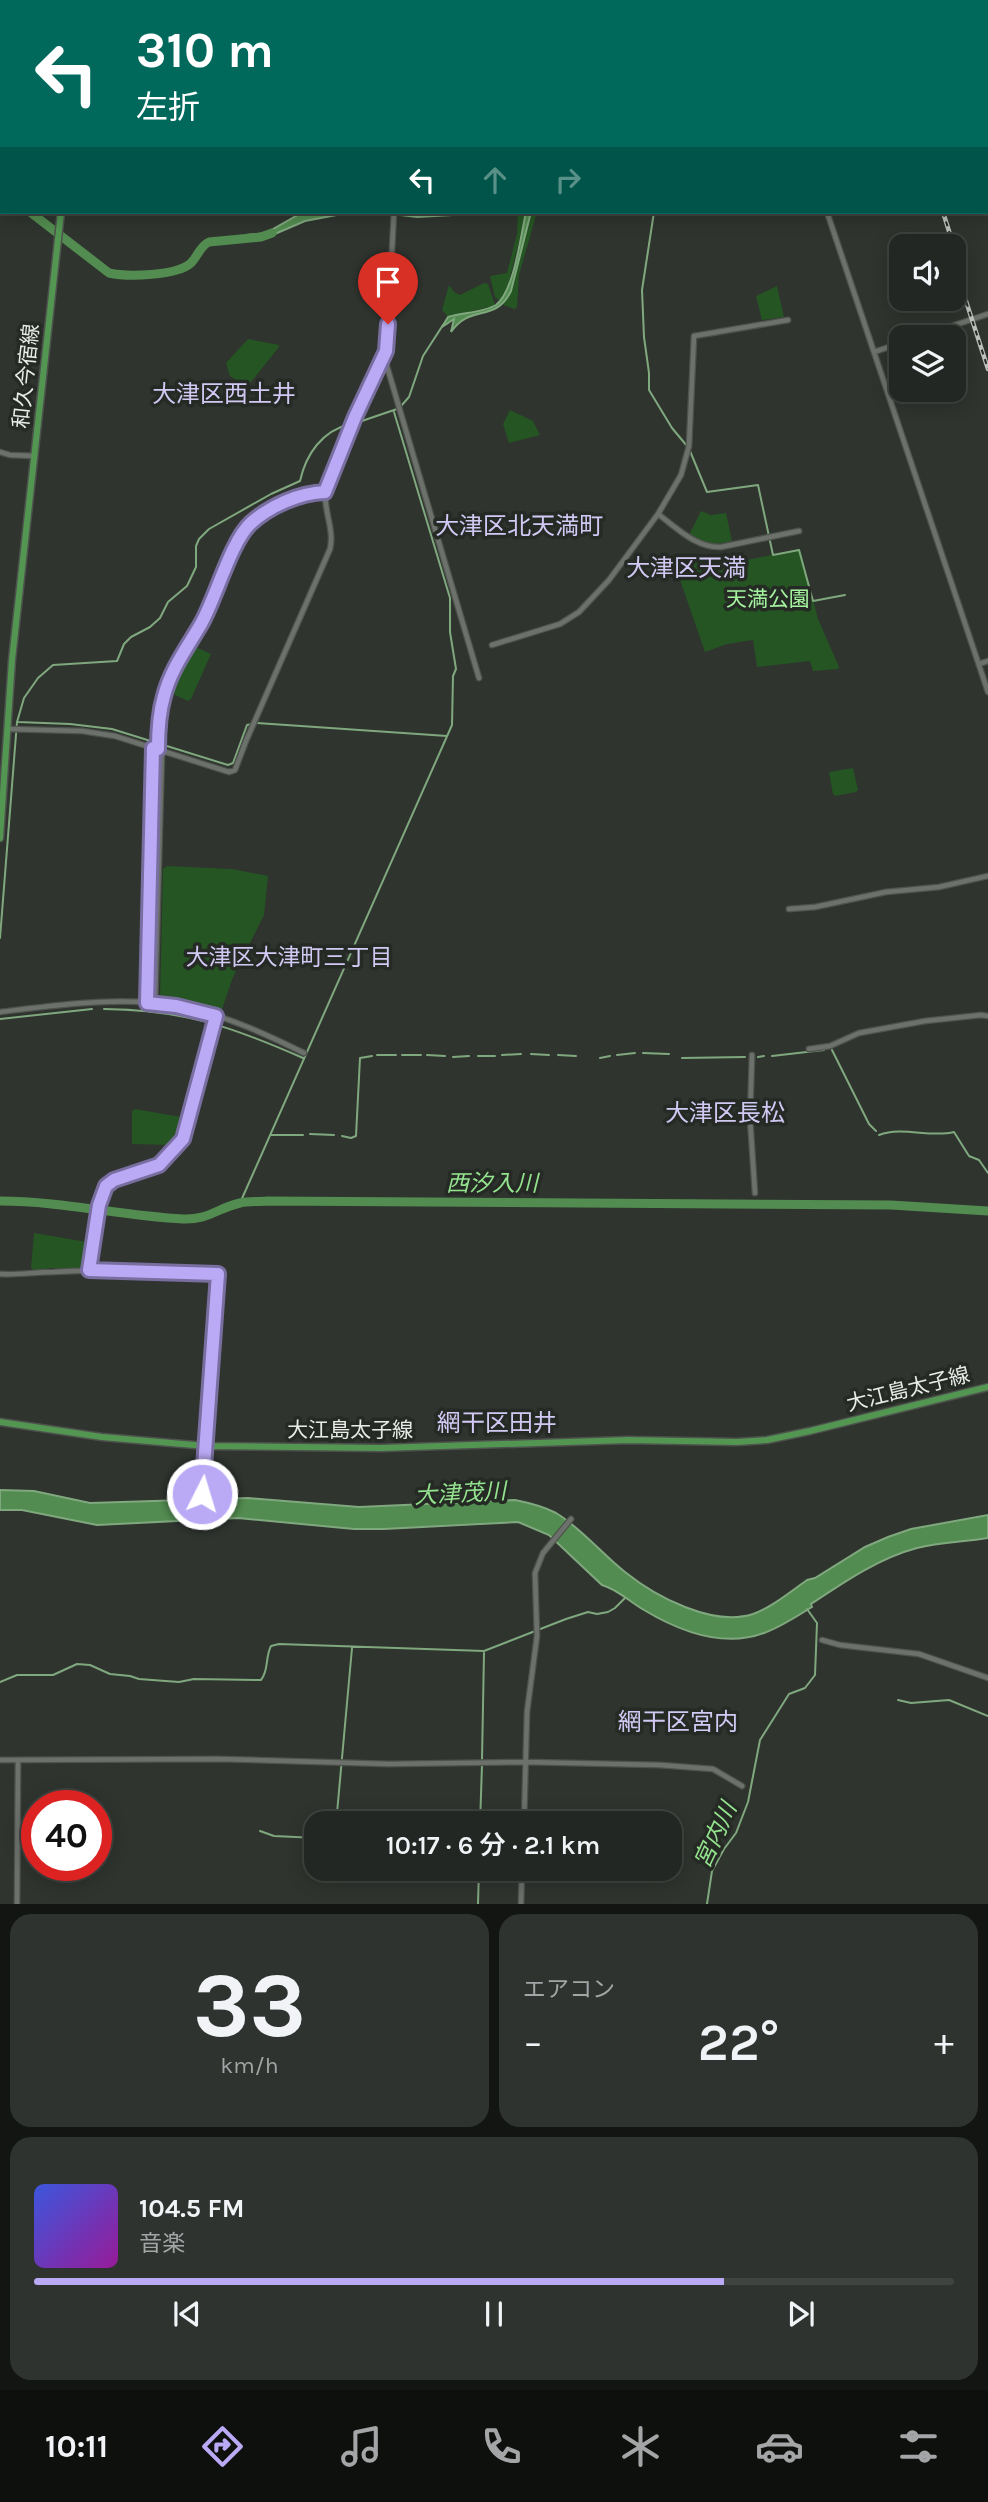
<!DOCTYPE html>
<html lang="ja">
<meta charset="utf-8">
<style>
:root{--surface:#232723;--page:#2f3330;--text:#f1f3f6;--muted:#a3a5a6;--line:#404441;--accent:#baaaf6}
body{margin:0;font-family:Karla,"Noto Sans JP",sans-serif;background:var(--page);color:var(--text);height:100vh;display:flex;flex-direction:column;font-size:26px;white-space:nowrap}
*{box-sizing:border-box;margin:0}
p{font-size:23px;color:var(--muted)}
.icon{flex:none;width:38px;height:38px;fill:none;stroke:currentColor;stroke-width:2;stroke-linecap:round;stroke-linejoin:round}
.map{position:relative;height:1904px;overflow:hidden}
.drawer{display:flex;flex-direction:column;gap:10px;padding:10px;background:#131513;flex:1}
.drawer>*{flex:none}
.top-card{position:absolute;left:0px;top:0px;width:989px;height:214px;box-shadow:0 4px 18px #0003,0 0 0 2px var(--line);background:#00695c;color:#fff;overflow:hidden}
.controls{position:absolute;left:889px;top:234px;display:grid;gap:14px}
.controls a{display:grid;place-items:center;width:77px;height:77px;border-radius:14px;background:var(--surface);box-shadow:0 4px 18px #0003,0 0 0 2px var(--line);font-size:35px}
.speed{position:absolute;left:21px;top:1790px;display:flex;gap:14px;font-size:35px;font-weight:700;text-align:center}
.speed>*{display:grid;place-content:center;width:91px;height:91px;border-radius:50%;background:var(--surface);box-shadow:0 4px 18px #0003,0 0 0 2px var(--line);line-height:1}
.speed .limit{border:10px solid #d22;background:#fff;color:#111}
.pin{position:absolute;display:grid;place-items:center;width:60px;height:60px;color:#fff;margin:-72px -30px;border-radius:50% 50% 50% 0;rotate:-45deg;box-shadow:0 0 7px #0007}
.pin .icon{rotate:45deg}
.me{position:absolute;width:77px;margin:-38px;rotate:5deg;stroke-linejoin:round;filter:drop-shadow(0 0 5px #0008)}
.turn{display:flex;align-items:center;gap:24px;height:147px;padding:0 21px;font-size:32px}
.turn .icon{width:91px;height:91px;stroke-width:2.5}
.turn b{display:block;font-size:49px;line-height:60px}
.lanes{display:flex;align-items:center;height:66px;padding:0 21px;background:#0003;justify-content:center;gap:35px;direction:ltr}
.lanes .off{opacity:.35}
.big{font-size:52px;font-weight:600;line-height:1.1}
.drawer .widget{flex:1;display:flex;flex-direction:column;justify-content:center;gap:10px;min-width:0;padding:0 24px;border-radius:21px;background:var(--page)}
.drawer .dial{align-items:center;gap:0}
.dial b{font-size:91px;line-height:1}
.song{display:flex;align-items:center;gap:21px}
.cover{width:84px;height:84px;border-radius:10px;background:linear-gradient(135deg,hsl(230 70% 55%),hsl(300 70% 35%))}
.played{height:7px;border-radius:4px;background:linear-gradient(90deg,var(--accent) 75%,var(--line) 75%)}
.keys{display:flex;justify-content:space-around;direction:ltr}
.heat{display:flex;justify-content:space-between;align-items:center;font-size:38px;direction:ltr}
.drawer .tiles{flex:1;display:grid;gap:10px;grid-template-columns:1fr 1fr}
.widget:last-child{grid-column:span 2}
.trip{position:absolute;left:304px;top:1811px;width:378px;height:70px;border-radius:21px;background:var(--surface);box-shadow:0 4px 18px #0003,0 0 0 2px var(--line);font-weight:600;line-height:70px;text-align:center}
.dock{display:flex;height:112px;justify-content:space-around;align-items:center;background:#0e100e;color:var(--muted)}
.dock .icon{width:49px;height:49px}
.dock .on{color:var(--accent)}
.dock b{font-size:32px;color:var(--text)}
.map>svg:first-child{display:block}
.green{fill:#255523}
.water{fill:#538c50;stroke:#80a87e;stroke-width:2}
.lines{fill:none;stroke-linecap:round;stroke-linejoin:round}
.stream{stroke:#80a87e;stroke-width:2}
.river{stroke:#538c50;stroke-width:9}
.minor-casing{stroke:#4e524d;stroke-width:7}
.major-casing{stroke:#4e524d;stroke-width:9}
.minor{stroke:#6c716c;stroke-width:4.5}
.major{stroke:#539652;stroke-width:6}
.rail-casing{stroke:#bdc0bd;stroke-width:4.5}
.rail{stroke:#262a25;stroke-width:2;stroke-dasharray:5;stroke-linecap:butt}
.route-casing{stroke:#796ea0;stroke-width:18}
.route{stroke:#baaaf6;stroke-width:12}
.labels{text-anchor:middle;stroke-width:7;stroke-linejoin:round;paint-order:stroke}
.street-label{font-size:21px;fill:#e8ebe8;stroke:#262a25}
.park-label{font-size:21px;fill:#a4f39f;stroke:#262a25}
.neighbourhood-label{font-size:23px;fill:#d1c9f4;stroke:#262a25}
.water-label{font-size:23px;font-style:italic;fill:#94e38f;stroke:#262a25}
.quarter-label{font-size:24px;fill:#d1c9f4;stroke:#262a25}
</style>
<div class="map">
<svg width="988" height="1904" viewBox="0 0 988 1904">
<rect width="100%" height="100%" fill="#2f342f"/>
<path class="green" d="M518 212H526L508 286 500 301 495 297 490 276 507 273 517 234Z
M531 212H537L519 275 517 307 515 309 503 305 511 291Z
M484 283 488 284 495 305 493 306 448 317 442 310 449 285 454 292 460 295Z
M777 286 784 317 762 320 756 296Z
M248 339 279 345V347L247 387 230 376 226 363Z
M510 410 533 421 540 435 509 443 503 424Z
M701 511 711 515 726 513 732 541C714 546 704 543 689 535Z
M800 549 818 619 839 667 838 669 813 671 810 661 757 667 753 640 727 644 705 652 679 577 668 559 670 557 695 555 702 568 705 569Z
M191 645 211 654 191 699 188 701 169 692 177 672Z
M853 768 858 790 856 792 836 796 833 794 829 772Z
M167 866 232 869 268 876 264 915 233 977 221 1012 160 999 163 869Z
M135 1109 181 1117 183 1121 172 1145 132 1144V1111Z
M34 1233 87 1242 84 1265 81 1268H50L34 1271 31 1268Z"/>
<path class="water" d="M303 212H507L417 217 384 213H347L305 221 268 237 246 235 266 233Z
M526 212H531L511 291C495 324 471 303 451 332L454 319 442 327 448 317C461 313 485 312 496 305 514 292 521 234 526 212Z
M0 1490 34 1491 90 1503 248 1498 359 1507 515 1500C530 1503 543 1506 556 1513 580 1527 603 1555 625 1572 656 1597 713 1627 753 1614 772 1607 790 1592 807 1580L815 1578 865 1547 888 1537 911 1529 988 1515V1538C965 1542 941 1542 917 1548 879 1558 844 1582 811 1604L812 1607C797 1616 781 1627 764 1633 724 1648 679 1631 644 1610 630 1602 617 1589 602 1585L549 1535 518 1522 384 1529H354L238 1518 97 1525 22 1510H0Z"/>
<g class="lines">
<path class="stream" d="M654 212 642 290 644 337 649 373V390L672 428 687 446
M401 406 409 397 423 356 443 325
M356 423 397 409
M690 451 707 492 758 485 773 555 799 550 813 601 845 595
M18 722 70 724 112 729 228 765 233 763 247 725 252 724
M257 723 447 736
M0 938 17 722 24 698 38 678 53 665 117 661 124 644 131 637 150 627 160 618 168 602 187 586 196 567V546L199 539 209 529 271 494 300 481C306 454 322 431 350 424
M104 1009C184 1010 230 1026 303 1058
M142 1009V895L148 740
M0 1019 92 1009
M832 1050 869 1124 876 1131
M643 1053 669 1054
M531 1054 549 1055
M377 1055H396
M402 1055H421
M427 1055 445 1056
M502 1055 521 1054
M558 1055 576 1056
M617 1055 635 1053
M478 1056H495
M772 1056 824 1050
M453 1057 469 1056
M758 1057 764 1056
M600 1058 610 1056
M682 1058 745 1057
M310 1134 334 1135
M271 1135H303
M879 1135C903 1126 930 1138 954 1132L969 1156 979 1160 988 1173
M342 1136 351 1138 356 1136 360 1058 372 1056
M240 1203 452 725 453 676 456 669 450 632V598L394 412
M0 1682 17 1675H53L77 1664 90 1665 110 1674 130 1676 139 1679 179 1682 194 1679 261 1680C269 1671 265 1657 271 1646L279 1644 484 1651 566 1619 588 1612 597 1614 608 1612 615 1608 625 1598
M898 1700 911 1703 949 1700 988 1716
M482 1759 484 1653
M336 1824 352 1648
M480 1824 482 1765
M260 1831 274 1836 317 1838
M478 1904 479 1869
M707 1904 712 1871 724 1849 736 1833 748 1802 760 1740 789 1694 805 1688 815 1675 817 1623 807 1609"/>
<path class="river" d="M0 196 2 197
M30 212 109 273C127 277 177 276 191 263 198 256 200 246 209 242L261 237 272 233
M0 1201C62 1201 122 1216 183 1219 208 1220 218 1208 240 1203 248 1201 258 1202 267 1201L891 1205 988 1211"/>
<g class="minor-casing">
<path id="minor" d="M756 0 757 2
M409 2V0
M0 22 2 23
M394 212 386 363 479 678
M827 212 988 692
M916 338 988 314
M874 352 901 343
M0 452 10 455 35 456
M658 514C677 528 696 548 721 547L799 531
M492 645 560 624 579 612 609 580 658 514 681 475 689 446 694 336 788 320
M979 664 988 661
M8 729 82 731 115 736 229 772 235 770 246 741 330 549C335 528 322 509 326 487L379 362 386 351
M158 749C157 732 158 713 164 696 171 669 187 648 201 624 215 599 231 540 251 523 270 506 299 492 325 492
M789 909 815 907 886 892 939 887 988 876
M147 1003 153 748
M155 1004 162 751
M0 1012C58 1005 120 996 178 1006 222 1014 264 1033 304 1053
M809 1049 830 1046 859 1033 925 1021 981 1015 988 1016
M752 1055 750 1118 755 1193
M89 1270 99 1205 106 1186 114 1180 159 1165 183 1139 216 1016
M0 1274C21 1275 34 1272 54 1272 108 1270 165 1266 218 1274L202 1494
M822 1640 840 1645 919 1654 988 1678
M0 1760 218 1759 389 1764 526 1762 660 1765 713 1769 742 1786
M524 1824 527 1712 537 1636 535 1573 543 1553 571 1519
M17 1904 18 1760
M521 1904 522 1869"/>
</g>
<g class="major-casing">
<path id="major" d="M83 2V0
M0 838 12 660 61 212
M0 1422 102 1437 206 1446 381 1448 628 1440 737 1442 767 1440 810 1431 988 1387"/>
</g>
<use href="#minor" class="minor"/>
<use href="#major" class="major"/>
<g class="rail-casing">
<path id="rail" d="M868 0 869 2
M943 212 953 244 959 271
M954 264 988 369"/>
</g>
<use href="#rail" class="rail"/>
</g>
<g class="lines">
<g class="route-casing">
<path id="route" d="M202 1494 218 1274 89 1270 99 1205 106 1186 114 1180 159 1165 183 1139 216 1016 176 1006 147 1003 153 748 158 749C158 732 159 713 164 696 171 669 187 648 201 624 216 598 231 541 251 523 270 506 299 493 325 492L355 417 386 351 388 324"/>
</g>
<use href="#route" class="route"/>
</g>
<g class="labels">
<g class="street-label">
<text transform="translate(26 376) rotate(-84)" y="7">和久今宿線</text>
<text transform="translate(908 1389) rotate(-14)" y="7">大江島太子線</text>
<text x="350" y="1437">大江島太子線</text>
</g>
<g class="park-label">
<text x="768" y="606">天満公園</text>
</g>
<g class="neighbourhood-label">
<text x="289" y="965">大津区大津町三丁目</text>
</g>
<g class="water-label">
<text x="492" y="1191">西汐入川</text>
<text transform="translate(460 1493) rotate(-3)" y="8">大津茂川</text>
<text transform="translate(715 1835) rotate(-65)" y="8">宮内川</text>
</g>
<g class="quarter-label">
<text x="224" y="402">大津区西土井</text>
<text x="519" y="534">大津区北天満町</text>
<text x="686" y="576">大津区天満</text>
<text x="725" y="1121">大津区長松</text>
<text x="497" y="1431">網干区田井</text>
<text x="678" y="1730">網干区宮内</text>
</g>
</g>
</svg>
<div class="controls">
<a><svg class="icon" aria-label="sound" viewBox="0 0 24 24"><path d="M4 9h4l5-4v14l-5-4H4zM17 9q2 3 0 6"/></svg></a>
<a><svg class="icon" aria-label="layers" viewBox="0 0 24 24"><path d="M12 4l9 5-9 5-9-5zM3 14l9 5 9-5"/></svg></a>
</div>
<div class="speed"><div class="limit">40</div></div>
<div class="pin" style="left:388px;top:324px;background:#d93025"><svg class="icon" aria-label="arrive" viewBox="0 0 24 24"><path d="M6 21V4h12l-3 4 3 4H6"/></svg></div>
<svg class="me" style="left:202px;top:1494px" viewBox="-20 -20 40 40"><circle r="17" fill="#baaaf6" stroke="#fff" stroke-width="3"/><path d="M0-11L8 9 0 5-8 9z" fill="#fff"/></svg>
<div class="trip">10:17 · 6 分 · 2.1 km</div>
<div class="top-card">
<div class="turn"><svg class="icon" aria-label="left" viewBox="0 0 24 24"><path d="M17 20v-9H6M10 6l-5 5 5 5"/></svg><div><b>310 m</b>左折</div></div>
<div class="lanes"><svg class="icon" aria-label="left" viewBox="0 0 24 24"><path d="M17 20v-9H6M10 6l-5 5 5 5"/></svg><svg class="icon off" aria-label="ahead" viewBox="0 0 24 24"><path d="M12 20V5M6 11l6-6 6 6"/></svg><svg class="icon off" aria-label="right" viewBox="0 0 24 24"><path d="M7 20v-9h11M14 6l5 5-5 5"/></svg></div>
</div>
</div>
<section class="drawer">
<div class="tiles">
<div class="widget dial"><b>33</b><p>km/h</p></div>
<div class="widget"><p>エアコン</p>
<div class="heat"><a>−</a><b class="big">22°</b><a>+</a></div>
</div>
<div class="widget">
<div class="song"><i class="cover"></i><div><b>104.5 FM</b><p>音楽</p></div></div>
<div class="played"></div>
<div class="keys"><svg class="icon" aria-label="previous" viewBox="0 0 24 24"><path d="M18 5L8 12l10 7zM5 5v14"/></svg><svg class="icon" aria-label="pause" viewBox="0 0 24 24"><path d="M8 5v14M16 5v14"/></svg><svg class="icon" aria-label="next" viewBox="0 0 24 24"><path d="M6 5l10 7-10 7zM19 5v14"/></svg></div>
</div>
</div>
</section>
<nav class="dock">
<b>10:11</b>
<svg class="icon on" aria-label="directions" viewBox="0 0 24 24"><path d="M12 3l9 9-9 9-9-9zM9 14v-3h6M13 9l2 2-2 2"/></svg>
<svg class="icon" aria-label="music" viewBox="0 0 24 24"><path d="M9 18V5l10-2v13"/><circle cx="6" cy="18" r="3"/><circle cx="16" cy="16" r="3"/></svg>
<svg class="icon" aria-label="phone" viewBox="0 0 24 24"><path d="M5 4h4l2 5-3 2q2 4 5 5l2-3 5 2v4C11 20 4 13 5 4z"/></svg>
<svg class="icon" aria-label="climate" viewBox="0 0 24 24"><path d="M12 3v18M4 7l16 10M4 17L20 7"/></svg>
<svg class="icon" aria-label="car" viewBox="0 0 24 24"><path d="M5 17H2v-5l4-1 3-4h7l3 4 3 1v5h-3M9 17h6M6 11h13"/><circle cx="7" cy="17" r="2"/><circle cx="17" cy="17" r="2"/></svg>
<svg class="icon" aria-label="filters" viewBox="0 0 24 24"><path d="M4 7h16M4 17h16"/><circle cx="9" cy="7" r="2"/><circle cx="15" cy="17" r="2"/></svg>
</nav>
